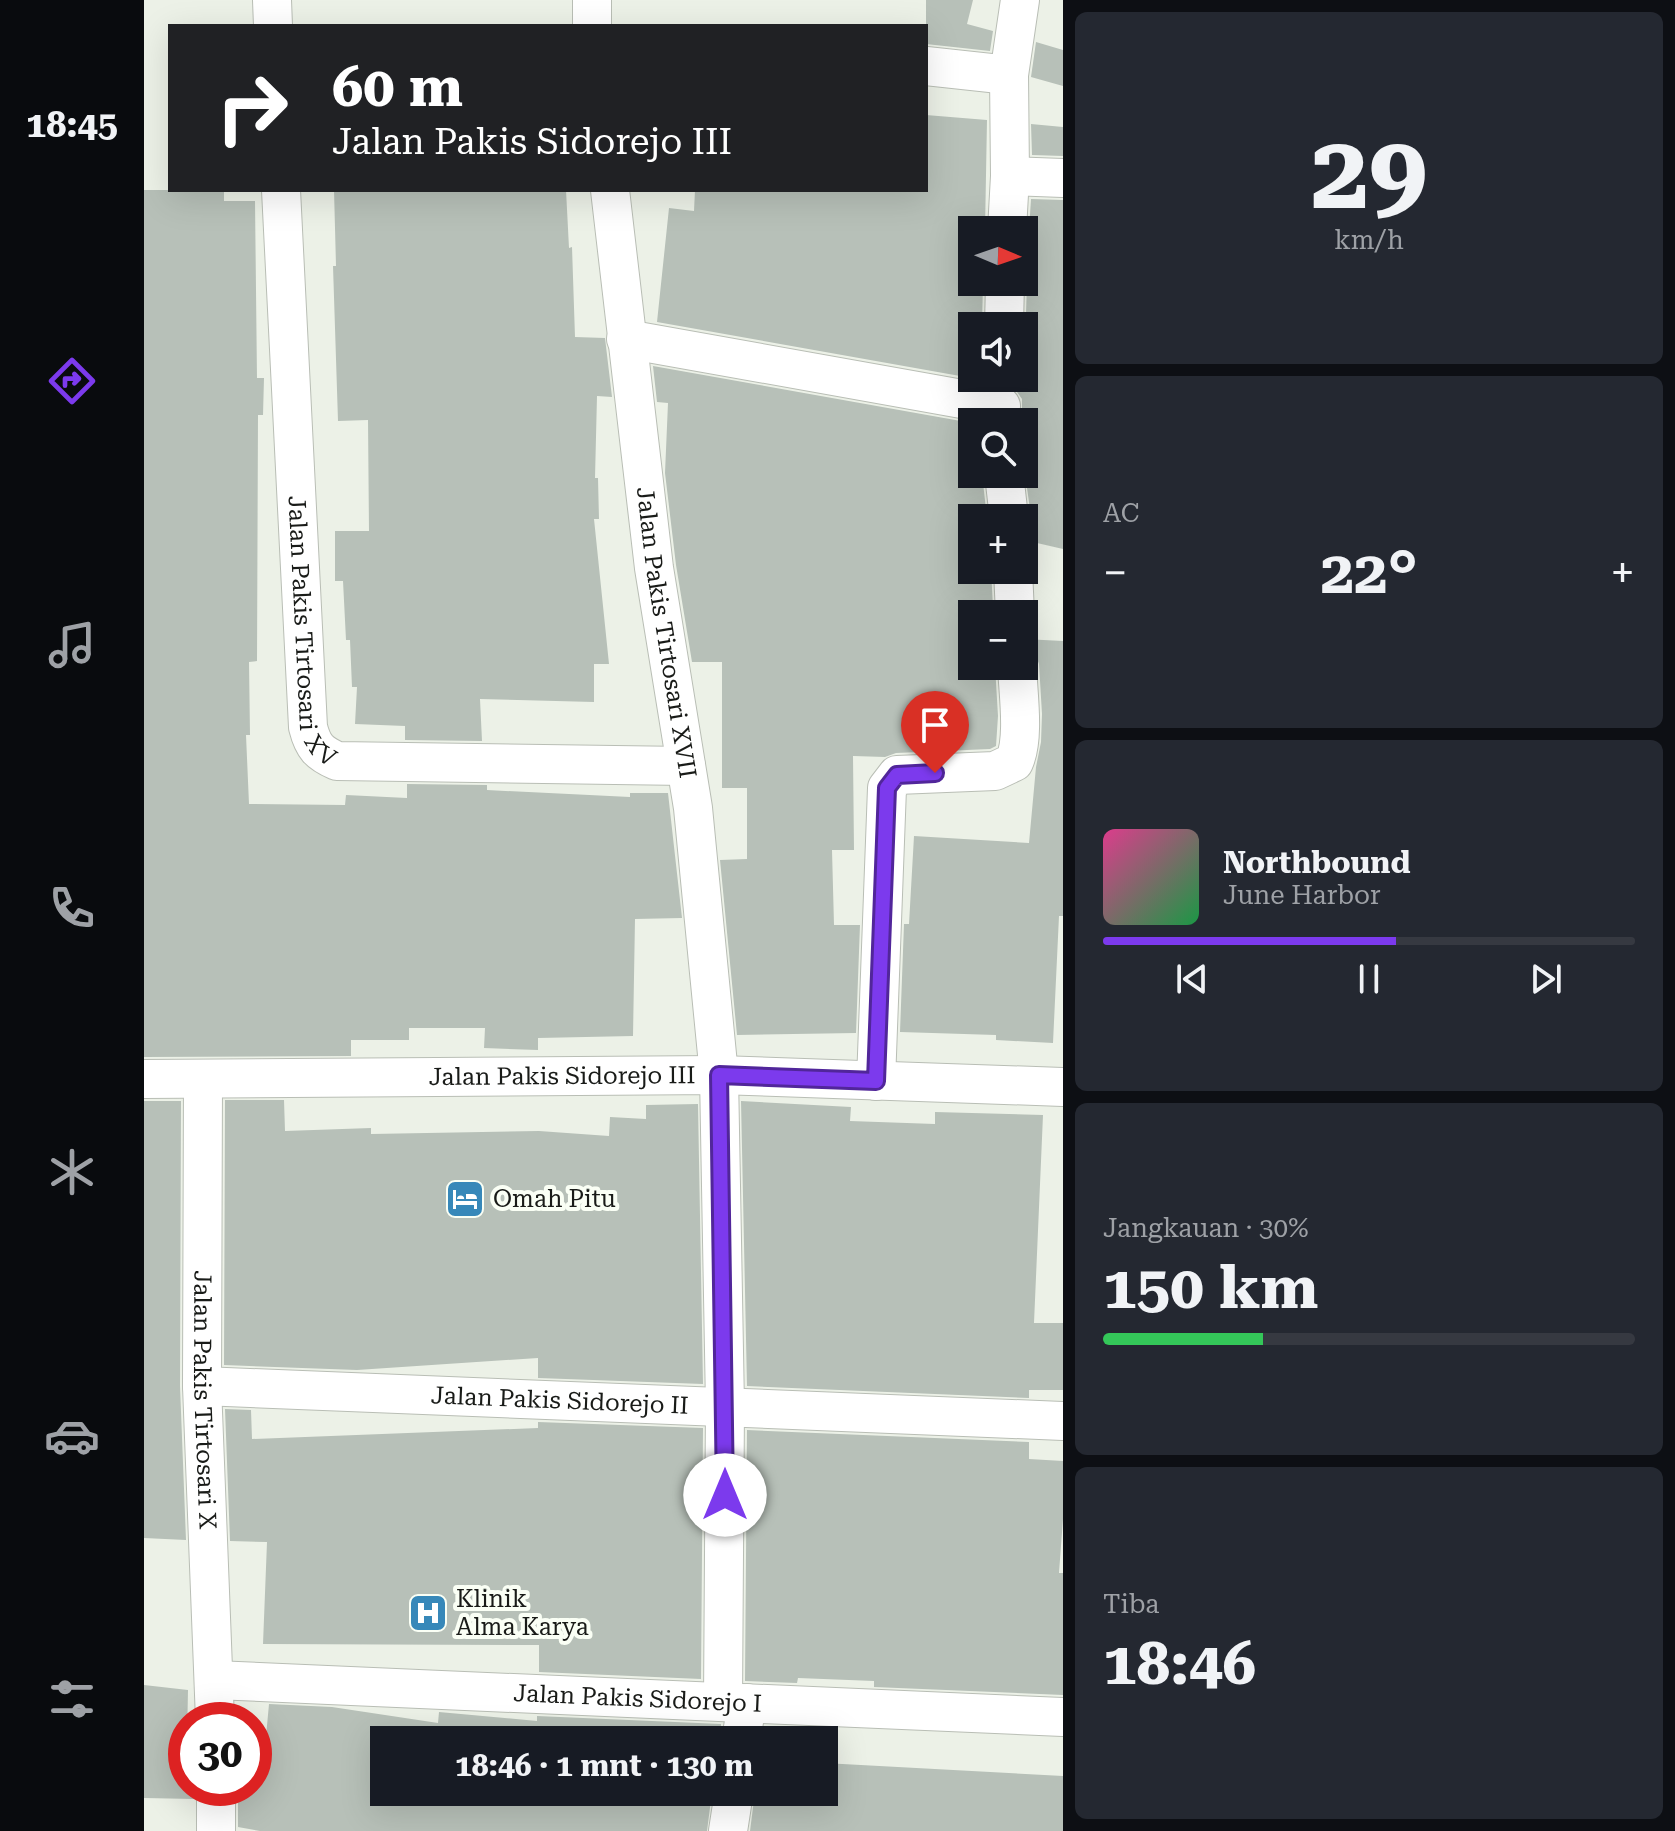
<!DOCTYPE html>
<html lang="id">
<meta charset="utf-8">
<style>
:root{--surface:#171b24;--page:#242831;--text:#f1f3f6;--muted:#9ea1a6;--line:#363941;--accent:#7c3aed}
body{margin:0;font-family:"Roboto Serif",serif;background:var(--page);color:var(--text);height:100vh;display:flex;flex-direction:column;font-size:30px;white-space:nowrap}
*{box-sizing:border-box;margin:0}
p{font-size:26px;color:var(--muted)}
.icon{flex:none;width:44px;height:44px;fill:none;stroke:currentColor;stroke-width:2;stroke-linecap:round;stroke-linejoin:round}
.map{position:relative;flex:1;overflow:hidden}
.drawer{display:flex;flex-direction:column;gap:12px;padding:12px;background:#0d0f14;width:612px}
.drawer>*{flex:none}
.banner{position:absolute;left:24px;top:24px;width:760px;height:168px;border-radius:0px;box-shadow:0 8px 32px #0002;background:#202124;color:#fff;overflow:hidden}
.needle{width:52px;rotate:92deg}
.tools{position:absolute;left:814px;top:216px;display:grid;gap:16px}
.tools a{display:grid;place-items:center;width:80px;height:80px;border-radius:0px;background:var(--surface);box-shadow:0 8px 32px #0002;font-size:40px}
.speed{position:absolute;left:24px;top:1702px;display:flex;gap:16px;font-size:40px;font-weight:700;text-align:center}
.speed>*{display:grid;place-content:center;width:104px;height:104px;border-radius:50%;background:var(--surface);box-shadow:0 8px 32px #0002;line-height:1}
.speed .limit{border:12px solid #d22;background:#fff;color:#111}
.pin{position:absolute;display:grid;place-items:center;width:68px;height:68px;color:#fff;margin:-82px -34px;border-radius:50% 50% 50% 0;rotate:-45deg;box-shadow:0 0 8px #0007}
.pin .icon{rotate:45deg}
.me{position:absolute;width:88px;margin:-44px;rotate:0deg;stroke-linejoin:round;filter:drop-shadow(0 0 6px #0008)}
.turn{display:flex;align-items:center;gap:28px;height:168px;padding:0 32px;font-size:36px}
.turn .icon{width:104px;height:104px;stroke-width:2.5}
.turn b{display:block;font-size:56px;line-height:68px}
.big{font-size:60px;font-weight:700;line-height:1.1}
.drawer .widget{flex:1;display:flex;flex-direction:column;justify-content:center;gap:12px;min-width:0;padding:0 28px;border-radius:12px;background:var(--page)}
.drawer .dial{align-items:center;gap:0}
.dial b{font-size:104px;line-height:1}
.song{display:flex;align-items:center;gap:24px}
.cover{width:96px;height:96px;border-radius:12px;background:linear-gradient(135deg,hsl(330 70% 55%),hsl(140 70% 35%))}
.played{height:8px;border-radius:4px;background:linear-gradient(90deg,var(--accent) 55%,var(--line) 55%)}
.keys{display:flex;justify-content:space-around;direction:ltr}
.heat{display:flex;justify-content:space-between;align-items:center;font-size:44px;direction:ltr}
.charge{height:12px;border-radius:6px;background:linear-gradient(90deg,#34c759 30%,var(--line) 0)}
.trip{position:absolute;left:226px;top:1726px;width:468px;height:80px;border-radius:0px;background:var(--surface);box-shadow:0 8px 32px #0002;font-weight:700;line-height:80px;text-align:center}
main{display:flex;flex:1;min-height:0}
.menu{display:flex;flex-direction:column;width:144px;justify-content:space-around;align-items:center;background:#090b0e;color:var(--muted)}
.menu .icon{width:56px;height:56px}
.menu .selected{color:var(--accent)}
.menu b{font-size:36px;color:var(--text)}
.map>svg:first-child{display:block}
.building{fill:#b7c0b8}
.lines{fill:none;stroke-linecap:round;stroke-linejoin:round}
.minor-casing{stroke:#b9beb5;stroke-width:40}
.minor{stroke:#fff;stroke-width:38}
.route-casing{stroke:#51269a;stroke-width:20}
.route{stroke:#7c3aed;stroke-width:14}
.labels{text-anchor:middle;stroke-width:8;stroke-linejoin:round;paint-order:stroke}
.street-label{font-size:24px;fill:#191b18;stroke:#fafff5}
.poi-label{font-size:24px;fill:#191b18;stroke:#fafff5;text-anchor:start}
</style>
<main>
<nav class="menu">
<b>18:45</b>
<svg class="icon selected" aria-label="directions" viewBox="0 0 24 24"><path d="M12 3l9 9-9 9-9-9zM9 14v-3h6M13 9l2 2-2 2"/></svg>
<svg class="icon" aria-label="music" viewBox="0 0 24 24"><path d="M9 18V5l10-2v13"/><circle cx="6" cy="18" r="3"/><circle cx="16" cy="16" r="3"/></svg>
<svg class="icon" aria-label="phone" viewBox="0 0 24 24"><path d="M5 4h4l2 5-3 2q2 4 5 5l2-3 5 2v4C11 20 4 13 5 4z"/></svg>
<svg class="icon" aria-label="climate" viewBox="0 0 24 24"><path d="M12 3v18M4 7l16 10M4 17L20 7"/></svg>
<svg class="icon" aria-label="car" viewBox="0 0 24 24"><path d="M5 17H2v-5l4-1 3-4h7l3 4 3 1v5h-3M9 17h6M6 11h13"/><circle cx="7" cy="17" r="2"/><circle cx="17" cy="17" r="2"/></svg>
<svg class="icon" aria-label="filters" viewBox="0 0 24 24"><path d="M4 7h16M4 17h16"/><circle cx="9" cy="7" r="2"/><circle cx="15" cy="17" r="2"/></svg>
</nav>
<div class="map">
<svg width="919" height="1831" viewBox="0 0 919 1831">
<rect width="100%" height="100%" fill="#ecf1e7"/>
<path class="building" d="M782 0H829L823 24 849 31 846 51 782 44Z
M892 42 919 50V86L887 77Z
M782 115 843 120 841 230H828V282H839L838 326H828V378H880L883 282 880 271V243L885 231 887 199 919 200V549L880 540 887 516 880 467V422H871L878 411V399L871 389 861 384 513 322 525 208 550 211 551 190H782Z
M887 124 919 127V156L888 155Z
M0 190H80V201H111L113 378H120L119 415H114L113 661 105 662 106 735H102L105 804 201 805 202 795 263 798V784L343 785V790L486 797V793H524L538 918 491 919 489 1036 394 1038V1050L340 1048 341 1028H265V1040H207V1056L0 1057Z
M190 190H422L425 248 428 247 431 337 461 338 468 397 453 396 451 478H454L455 519H450L465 664H450V702L336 699 338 741 261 740V726L211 724 213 687H208L206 640H202L199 581H191V531H225L224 420 194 421 189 266H192Z
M509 366 828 423V474H838L843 518H828V570H847L849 607 848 614H828V666H851L854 716 852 746 846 749 752 753 741 757 709 756 710 850H688L690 925H716L712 1033 593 1035 576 860 603 859V788H578V662H548L532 565 521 473 524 403 513 402Z
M880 639 919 641V916H915L909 1043 852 1040V1035L756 1032 760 924H765L770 836 885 843 892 767 897 742 898 714 895 664 891 653 880 646Z
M81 1100H140L141 1131 227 1128V1134L395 1131 465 1136 466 1117 502 1119V1105L554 1104 559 1384 394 1378V1358L213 1370 80 1365Z
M0 1101H37L36 1386 42 1540 0 1538Z
M597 1101 707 1107 706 1121 791 1124V1112L899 1115 890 1323H919V1390H885V1398L603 1386Z
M81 1409 107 1410 108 1439 394 1428V1422L559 1428 557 1679 395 1672V1645L119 1644 123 1542 86 1541Z
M603 1430 885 1442V1459L919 1461V1519L915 1573H919V1695L730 1687V1681L654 1678 653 1683 601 1681Z
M0 1685 44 1690 42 1788H50V1799L0 1798Z
M125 1704 188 1707 294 1723 295 1712 393 1721V1716L577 1724 576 1740H240V1792H568L563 1831H116L94 1827V1788H110V1756L120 1758Z
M680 1763 919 1776V1831H606L611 1792H680Z"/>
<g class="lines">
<g class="minor-casing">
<g id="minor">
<path d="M128 0 129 26"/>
<path d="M448 26V0"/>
<path d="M782 66 865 75"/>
<path d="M866 176 919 178"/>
<path id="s1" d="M137 190 164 727C169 747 175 753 193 761L542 766"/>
<path id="s2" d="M466 190 510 568 549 808 575 1075 581 1406 579 1702"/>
<path d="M863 230 866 176 865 75 876 0"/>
<path d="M860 326 861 282"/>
<path d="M482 339 857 406"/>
<path d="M860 474 865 518"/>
<path d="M869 570 871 614"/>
<path id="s3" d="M0 1079 575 1075 919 1087"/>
<path id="s4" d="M59 1080 58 1386 71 1720"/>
<path d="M732 1081 743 788 753 775 851 771 870 762C881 739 874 692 873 666"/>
<path id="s5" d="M58 1386 919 1421"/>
<path id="s6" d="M70 1680 919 1717"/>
<path d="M597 1740 603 1703"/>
<path d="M72 1788V1831"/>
<path d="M584 1831 590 1792"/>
</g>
</g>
<use href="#minor" class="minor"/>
</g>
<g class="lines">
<g class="route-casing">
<path id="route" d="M581 1495 575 1075 732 1081 743 788 753 775 791 773"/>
</g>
<use href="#route" class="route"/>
</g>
<defs>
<g id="hotel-square" transform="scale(2)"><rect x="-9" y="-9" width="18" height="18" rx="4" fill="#3788b9" stroke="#fafff5"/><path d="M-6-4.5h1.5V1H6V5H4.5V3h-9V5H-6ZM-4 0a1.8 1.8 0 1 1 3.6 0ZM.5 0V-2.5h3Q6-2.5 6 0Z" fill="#fff"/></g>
<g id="hospital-square" transform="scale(2)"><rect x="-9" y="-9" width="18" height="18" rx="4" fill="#3788b9" stroke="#fafff5"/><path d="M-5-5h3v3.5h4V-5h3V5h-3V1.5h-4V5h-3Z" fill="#fff"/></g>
</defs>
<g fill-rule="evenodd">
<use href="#hotel-square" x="321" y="1199"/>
<use href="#hospital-square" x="284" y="1613"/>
</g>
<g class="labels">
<g class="street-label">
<text dy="8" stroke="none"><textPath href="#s1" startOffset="444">Jalan Pakis Tirtosari XV</textPath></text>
<text dy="8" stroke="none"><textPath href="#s2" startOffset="446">Jalan Pakis Tirtosari XVII</textPath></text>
<text dy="8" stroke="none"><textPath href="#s3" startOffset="418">Jalan Pakis Sidorejo III</textPath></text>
<text dy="8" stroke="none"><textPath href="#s4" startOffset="320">Jalan Pakis Tirtosari X</textPath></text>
<text dy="8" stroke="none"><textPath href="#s5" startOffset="358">Jalan Pakis Sidorejo II</textPath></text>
<text dy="8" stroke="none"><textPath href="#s6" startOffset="424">Jalan Pakis Sidorejo I</textPath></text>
</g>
<g class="poi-label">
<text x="349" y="1207">Omah Pitu</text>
<text x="312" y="1607">Klinik<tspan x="312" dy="28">Alma Karya</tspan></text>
</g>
</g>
</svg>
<div class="tools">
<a><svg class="needle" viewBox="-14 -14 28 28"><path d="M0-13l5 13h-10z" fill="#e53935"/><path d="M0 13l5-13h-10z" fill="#9ea1a6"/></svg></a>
<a><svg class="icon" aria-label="sound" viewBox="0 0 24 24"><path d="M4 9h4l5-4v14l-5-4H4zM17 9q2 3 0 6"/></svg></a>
<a><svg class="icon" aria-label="search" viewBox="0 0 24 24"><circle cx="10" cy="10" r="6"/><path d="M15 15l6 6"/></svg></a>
<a>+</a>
<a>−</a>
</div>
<div class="speed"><div class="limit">30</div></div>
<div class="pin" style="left:791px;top:773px;background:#d93025"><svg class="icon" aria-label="arrive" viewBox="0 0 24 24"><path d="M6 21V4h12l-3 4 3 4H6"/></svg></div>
<svg class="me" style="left:581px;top:1495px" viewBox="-20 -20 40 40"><circle r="19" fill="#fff"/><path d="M0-13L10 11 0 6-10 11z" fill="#7c3aed"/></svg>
<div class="trip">18:46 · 1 mnt · 130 m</div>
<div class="banner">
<div class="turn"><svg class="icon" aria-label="right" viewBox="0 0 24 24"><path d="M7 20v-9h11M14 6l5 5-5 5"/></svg><div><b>60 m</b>Jalan Pakis Sidorejo III</div></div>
</div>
</div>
<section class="drawer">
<div class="widget dial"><b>29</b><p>km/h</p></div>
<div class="widget"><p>AC</p>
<div class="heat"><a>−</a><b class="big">22°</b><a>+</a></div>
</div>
<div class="widget">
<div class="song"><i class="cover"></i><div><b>Northbound</b><p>June Harbor</p></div></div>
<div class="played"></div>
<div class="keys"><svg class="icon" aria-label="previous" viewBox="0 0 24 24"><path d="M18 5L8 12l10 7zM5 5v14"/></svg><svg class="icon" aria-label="pause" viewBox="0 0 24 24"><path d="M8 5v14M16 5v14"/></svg><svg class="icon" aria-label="next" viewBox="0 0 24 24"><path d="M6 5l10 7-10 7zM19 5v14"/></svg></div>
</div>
<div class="widget"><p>Jangkauan · 30%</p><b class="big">150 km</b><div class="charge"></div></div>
<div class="widget"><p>Tiba</p><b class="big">18:46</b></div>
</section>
</main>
